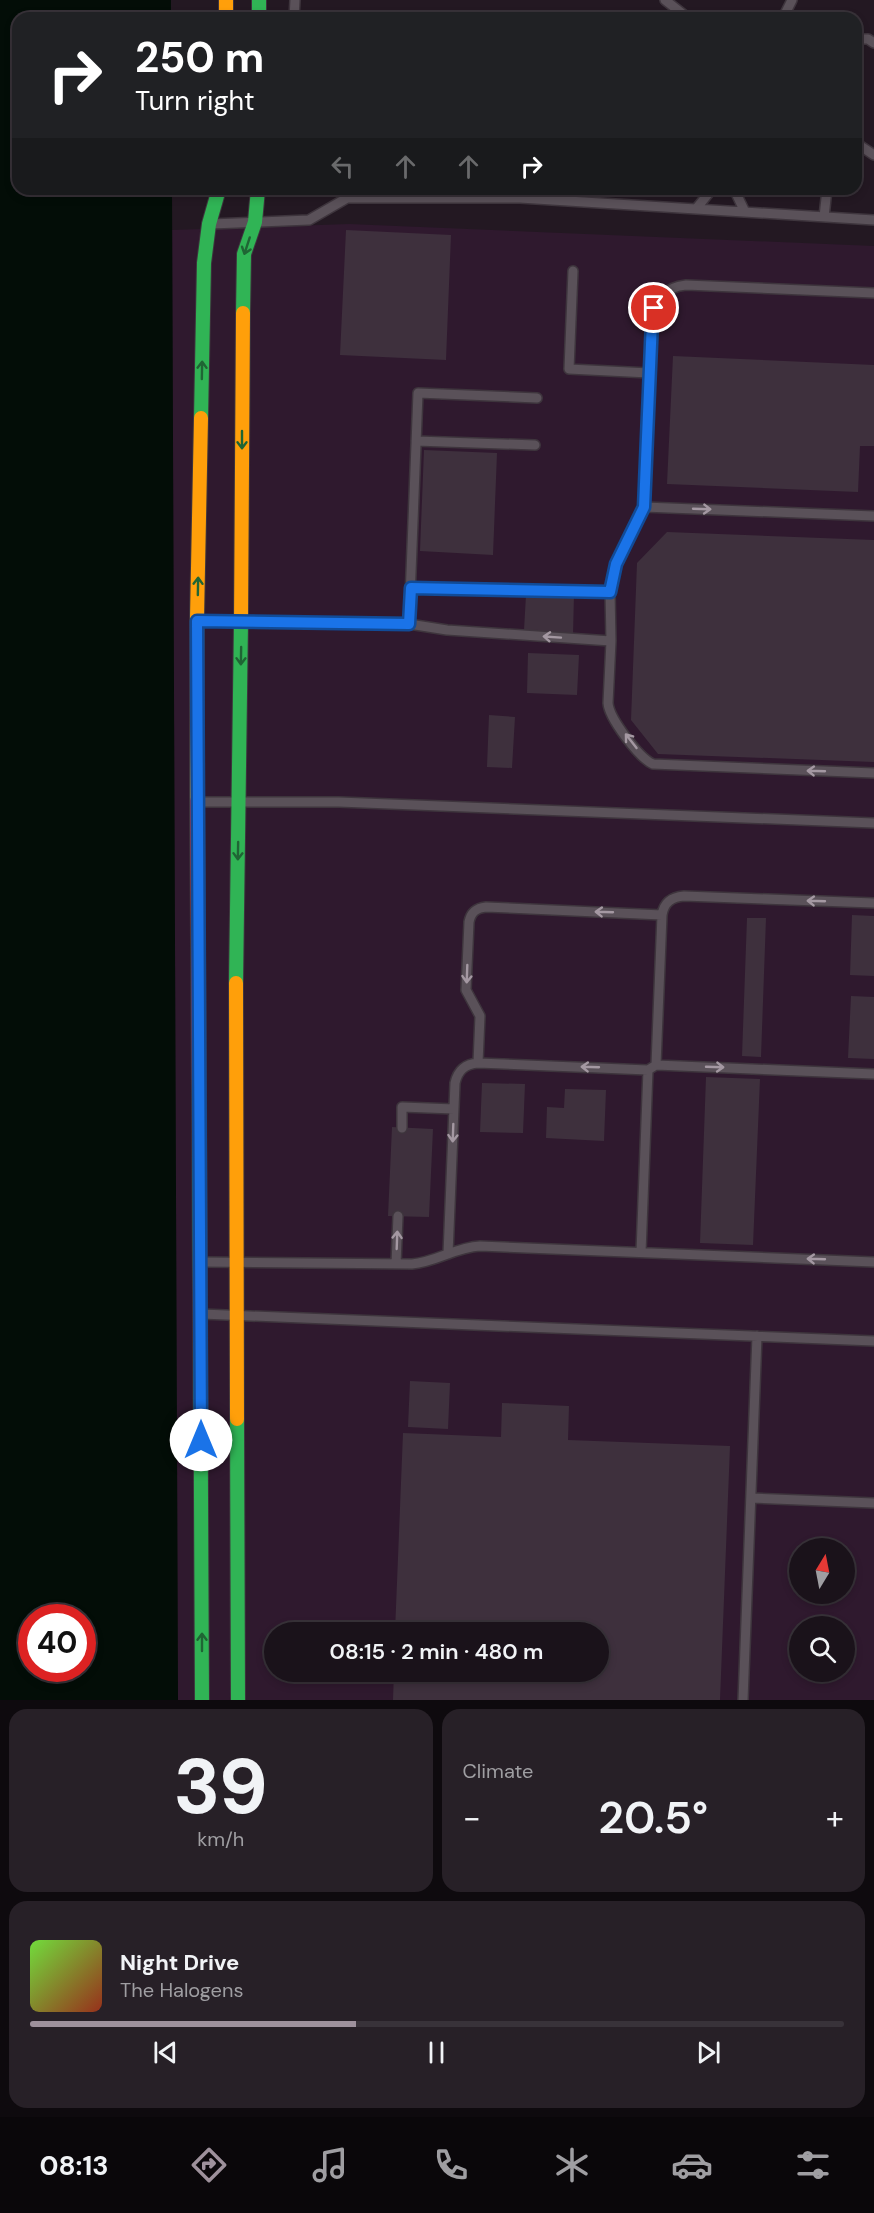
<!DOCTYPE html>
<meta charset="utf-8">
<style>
:root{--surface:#1a121a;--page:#272027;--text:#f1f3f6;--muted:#9f9ea2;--line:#383239;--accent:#9e919c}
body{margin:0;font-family:"DM Sans",sans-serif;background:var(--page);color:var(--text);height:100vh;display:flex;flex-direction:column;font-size:22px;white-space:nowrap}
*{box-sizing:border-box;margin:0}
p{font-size:20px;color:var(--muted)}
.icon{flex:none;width:33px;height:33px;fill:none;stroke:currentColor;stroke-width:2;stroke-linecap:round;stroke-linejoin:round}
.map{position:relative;height:1700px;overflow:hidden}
.sheet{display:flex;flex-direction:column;gap:9px;padding:9px;background:#0e0a0e;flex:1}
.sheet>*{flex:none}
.banner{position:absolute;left:12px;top:12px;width:850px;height:183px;border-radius:18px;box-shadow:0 3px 9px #0003,0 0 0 2px var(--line);background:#202124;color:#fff;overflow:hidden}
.needle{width:39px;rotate:10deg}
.buttons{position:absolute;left:789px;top:1538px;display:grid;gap:12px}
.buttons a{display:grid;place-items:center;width:66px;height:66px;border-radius:50%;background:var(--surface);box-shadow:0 3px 9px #0003,0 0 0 2px var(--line);font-size:30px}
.speed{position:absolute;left:18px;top:1604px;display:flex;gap:12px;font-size:30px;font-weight:700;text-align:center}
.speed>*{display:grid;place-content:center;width:78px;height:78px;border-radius:50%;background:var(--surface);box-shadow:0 3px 9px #0003,0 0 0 2px var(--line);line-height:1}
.speed .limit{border:9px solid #d22;background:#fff;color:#111}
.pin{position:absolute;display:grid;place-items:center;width:51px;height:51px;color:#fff;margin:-26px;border:3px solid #fff;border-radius:50%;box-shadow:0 2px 6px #0007}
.me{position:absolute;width:66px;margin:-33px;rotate:0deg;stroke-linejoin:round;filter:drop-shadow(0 0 4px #0008)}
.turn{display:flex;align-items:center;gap:21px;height:126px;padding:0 24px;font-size:27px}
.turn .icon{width:78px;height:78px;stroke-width:2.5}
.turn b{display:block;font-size:42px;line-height:51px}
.lanes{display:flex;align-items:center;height:57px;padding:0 24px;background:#0003;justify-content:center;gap:30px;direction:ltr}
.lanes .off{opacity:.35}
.big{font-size:45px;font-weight:600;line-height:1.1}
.sheet .widget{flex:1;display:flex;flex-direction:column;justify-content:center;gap:9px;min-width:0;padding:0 21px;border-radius:18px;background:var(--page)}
.sheet .dial{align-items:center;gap:0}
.dial b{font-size:78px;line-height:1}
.song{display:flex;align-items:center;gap:18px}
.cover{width:72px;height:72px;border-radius:9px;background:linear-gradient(135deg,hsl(100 70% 55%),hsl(10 70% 35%))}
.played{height:6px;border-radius:3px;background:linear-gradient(90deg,var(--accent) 40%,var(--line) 40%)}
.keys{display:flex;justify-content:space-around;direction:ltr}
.heat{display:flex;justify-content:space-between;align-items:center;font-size:33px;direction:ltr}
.sheet .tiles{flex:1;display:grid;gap:9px;grid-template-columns:1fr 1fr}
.widget:last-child{grid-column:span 2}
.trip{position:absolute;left:264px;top:1622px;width:345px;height:60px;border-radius:30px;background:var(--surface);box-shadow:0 3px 9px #0003,0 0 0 2px var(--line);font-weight:600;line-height:60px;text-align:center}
.dock{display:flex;height:96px;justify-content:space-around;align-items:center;background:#0a070a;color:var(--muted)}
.dock .icon{width:42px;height:42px}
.dock .active{color:var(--accent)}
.dock b{font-size:27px;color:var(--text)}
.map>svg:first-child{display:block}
.built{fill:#2f192e;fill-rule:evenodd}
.water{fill:#030d07;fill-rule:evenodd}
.building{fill:#3e303d}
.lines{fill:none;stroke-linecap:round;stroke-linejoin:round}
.lane-casing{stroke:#3e353d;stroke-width:12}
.fast-casing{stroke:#3e353d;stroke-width:16}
.slow-casing{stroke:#3e353d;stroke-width:16}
.jam-casing{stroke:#3e353d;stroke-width:16}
.lane{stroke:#5a5159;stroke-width:9}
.fast{stroke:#30b455;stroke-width:14}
.slow{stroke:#ff9f0a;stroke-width:14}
.jam{stroke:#e5322d;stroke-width:14}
.oneway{stroke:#1f6534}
.oneway2{stroke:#a498a2}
.route-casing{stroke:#114b97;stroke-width:15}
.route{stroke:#1a73e8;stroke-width:10}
</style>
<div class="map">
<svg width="874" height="1700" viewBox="0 0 874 1700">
<rect width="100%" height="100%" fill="#231822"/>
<path class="built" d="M349 224 874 246V1700H178L172 230ZM800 1548H844V1593H800ZM800 1626H844V1671H800ZM274 1632H598V1671H274Z"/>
<path class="water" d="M0 0H171V18H18V189H172L178 1700H0ZM32 1617H82V1668H32Z"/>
<path class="building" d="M346 230 451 235 446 360 340 355Z
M673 356 874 365V446H860L858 492 667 484Z
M424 450 497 453 493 555 420 551Z
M667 532 874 540V762L658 754 631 720 637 563Z
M529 592 574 594 573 635 527 633 524 630 526 595Z
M528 653 579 655 577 695 527 693Z
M489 715 515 717 512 768 487 767Z
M852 915 874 916V976L850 975Z
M747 918H766L761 1057 742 1056Z
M851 996 874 997V1059L848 1058Z
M706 1077 760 1079 753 1245 700 1243Z
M482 1083 525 1084 523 1133 480 1132Z
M565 1089 606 1090 604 1141 546 1138 547 1107 564 1108Z
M392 1127 433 1129 429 1217 388 1216Z
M410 1381 450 1383 448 1429 408 1427Z
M502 1403 569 1406 568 1440 730 1446 720 1700H393L394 1671H598V1632H395L403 1433 501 1437Z"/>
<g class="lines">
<g class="lane-casing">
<path id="lane" d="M665 0 688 18
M294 18 295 0
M783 18 792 0
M856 39H868L874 43
M856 143 874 155
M734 189 745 212
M696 209 712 189
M824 217 827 189
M211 224 309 220 347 198H520L874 220
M573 271 569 369 649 373
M874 293 686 285C665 287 653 301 652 321L644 507 616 565 610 592 611 641 608 703C609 718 639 758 653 764L874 773
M416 441 535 445
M644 507 874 516
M411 588 610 592
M197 621 409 624 447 630 611 641
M409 624 418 393 537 398
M199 802H339L874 823
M478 1063 480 1016 466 990 469 922C471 912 476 908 486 907L662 915
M656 1065 874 1074
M402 1128V1107L454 1109
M641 1252 648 1070 656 1065 662 915C664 902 672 897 684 896L874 903
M448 1254 455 1083C458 1070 465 1064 478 1063L648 1070
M202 1262 412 1264C436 1262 456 1247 480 1246L874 1262
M396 1264 398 1216
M202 1314 874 1341
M751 1498 874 1503
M743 1700 757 1336"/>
</g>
<g class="fast-casing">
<path id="fast" d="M259 0V18
M243 313 244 254 255 222 258 189
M201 418 204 263 209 224 219 189
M236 983 241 622
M199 1092 202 1700
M237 1419 238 1700"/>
</g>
<g class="slow-casing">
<path id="slow" d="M226 0V18
M241 622 243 313
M197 801V618L201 418
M236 983 237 1419"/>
</g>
<g class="jam-casing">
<path id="jam" d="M197 801 199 1092"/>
</g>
<use href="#lane" class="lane"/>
<use href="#fast" class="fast"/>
<use href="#slow" class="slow"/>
<use href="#jam" class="jam"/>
</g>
<defs><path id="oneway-shaft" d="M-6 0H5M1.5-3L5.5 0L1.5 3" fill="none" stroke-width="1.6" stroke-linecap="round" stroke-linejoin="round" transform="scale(1.5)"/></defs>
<g class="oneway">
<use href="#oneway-shaft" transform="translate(247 246) rotate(108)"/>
<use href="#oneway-shaft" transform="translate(202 370) rotate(-89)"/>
<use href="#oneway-shaft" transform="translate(242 440) rotate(90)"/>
<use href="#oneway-shaft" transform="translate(198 586) rotate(-89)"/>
<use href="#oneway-shaft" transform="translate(241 656) rotate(91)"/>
<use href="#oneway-shaft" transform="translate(238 851) rotate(91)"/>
<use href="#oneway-shaft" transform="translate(202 1642) rotate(-90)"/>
</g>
<g class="oneway2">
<use href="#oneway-shaft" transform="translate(702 509) rotate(2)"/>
<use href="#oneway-shaft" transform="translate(552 637) rotate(-176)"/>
<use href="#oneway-shaft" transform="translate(631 741) rotate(-128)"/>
<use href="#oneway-shaft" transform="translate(816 771) rotate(-178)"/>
<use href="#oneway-shaft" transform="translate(816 901) rotate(-178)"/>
<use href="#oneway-shaft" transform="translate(604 912) rotate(-178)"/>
<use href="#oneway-shaft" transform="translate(467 974) rotate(92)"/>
<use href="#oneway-shaft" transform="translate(590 1067) rotate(-178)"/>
<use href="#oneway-shaft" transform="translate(715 1067) rotate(2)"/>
<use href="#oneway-shaft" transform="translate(453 1133) rotate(92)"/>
<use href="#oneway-shaft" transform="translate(397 1240) rotate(-88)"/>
<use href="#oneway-shaft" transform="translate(816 1259) rotate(-178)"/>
</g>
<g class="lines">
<g class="route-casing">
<path id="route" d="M201 1440 197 621 409 624 411 588 610 592 616 564 644 507 652 321 654 308"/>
</g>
<use href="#route" class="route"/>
</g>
</svg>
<div class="buttons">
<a><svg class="needle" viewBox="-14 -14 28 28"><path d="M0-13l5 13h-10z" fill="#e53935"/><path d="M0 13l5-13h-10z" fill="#9f9ea2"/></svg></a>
<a><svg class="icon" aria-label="search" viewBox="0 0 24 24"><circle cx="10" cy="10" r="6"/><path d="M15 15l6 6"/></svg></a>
</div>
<div class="speed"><div class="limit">40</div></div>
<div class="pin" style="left:654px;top:308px;background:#d93025"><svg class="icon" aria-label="arrive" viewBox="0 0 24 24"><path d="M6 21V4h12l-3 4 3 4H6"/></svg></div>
<svg class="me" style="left:201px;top:1440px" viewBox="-20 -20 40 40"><circle r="19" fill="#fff"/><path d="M0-13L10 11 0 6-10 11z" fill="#1a73e8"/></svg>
<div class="trip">08:15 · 2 min · 480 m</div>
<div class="banner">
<div class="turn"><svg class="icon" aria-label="right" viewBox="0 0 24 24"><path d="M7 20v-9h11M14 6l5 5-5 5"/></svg><div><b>250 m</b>Turn right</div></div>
<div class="lanes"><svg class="icon off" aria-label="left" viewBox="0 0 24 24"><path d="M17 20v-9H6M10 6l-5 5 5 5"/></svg><svg class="icon off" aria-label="ahead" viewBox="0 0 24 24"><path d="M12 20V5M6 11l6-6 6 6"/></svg><svg class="icon off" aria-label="ahead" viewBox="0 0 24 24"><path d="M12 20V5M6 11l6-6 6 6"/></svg><svg class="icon" aria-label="right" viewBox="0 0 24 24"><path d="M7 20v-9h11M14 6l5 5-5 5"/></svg></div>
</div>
</div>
<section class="sheet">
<div class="tiles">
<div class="widget dial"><b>39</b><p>km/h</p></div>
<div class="widget"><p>Climate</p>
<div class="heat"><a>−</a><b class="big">20.5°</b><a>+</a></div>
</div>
<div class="widget">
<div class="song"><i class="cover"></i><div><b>Night Drive</b><p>The Halogens</p></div></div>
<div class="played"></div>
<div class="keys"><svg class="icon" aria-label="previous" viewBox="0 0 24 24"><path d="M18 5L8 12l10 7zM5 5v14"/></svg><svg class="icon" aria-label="pause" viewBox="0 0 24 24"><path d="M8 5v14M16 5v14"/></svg><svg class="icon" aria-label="next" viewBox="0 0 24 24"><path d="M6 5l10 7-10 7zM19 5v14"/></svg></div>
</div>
</div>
</section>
<nav class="dock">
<b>08:13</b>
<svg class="icon active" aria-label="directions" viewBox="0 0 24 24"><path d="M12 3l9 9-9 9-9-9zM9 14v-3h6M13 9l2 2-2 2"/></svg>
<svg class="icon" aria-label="music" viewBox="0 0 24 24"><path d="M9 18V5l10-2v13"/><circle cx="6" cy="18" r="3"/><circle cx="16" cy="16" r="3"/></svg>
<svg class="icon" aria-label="phone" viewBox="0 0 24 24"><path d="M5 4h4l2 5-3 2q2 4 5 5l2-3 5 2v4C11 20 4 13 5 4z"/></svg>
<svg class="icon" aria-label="climate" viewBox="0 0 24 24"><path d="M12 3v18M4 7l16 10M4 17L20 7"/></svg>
<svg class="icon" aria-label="car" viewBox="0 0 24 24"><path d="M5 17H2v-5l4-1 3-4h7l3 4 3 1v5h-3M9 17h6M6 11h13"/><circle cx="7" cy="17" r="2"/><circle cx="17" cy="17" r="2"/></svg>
<svg class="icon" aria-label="filters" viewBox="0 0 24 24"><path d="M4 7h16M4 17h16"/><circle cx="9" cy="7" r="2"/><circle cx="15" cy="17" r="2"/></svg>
</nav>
